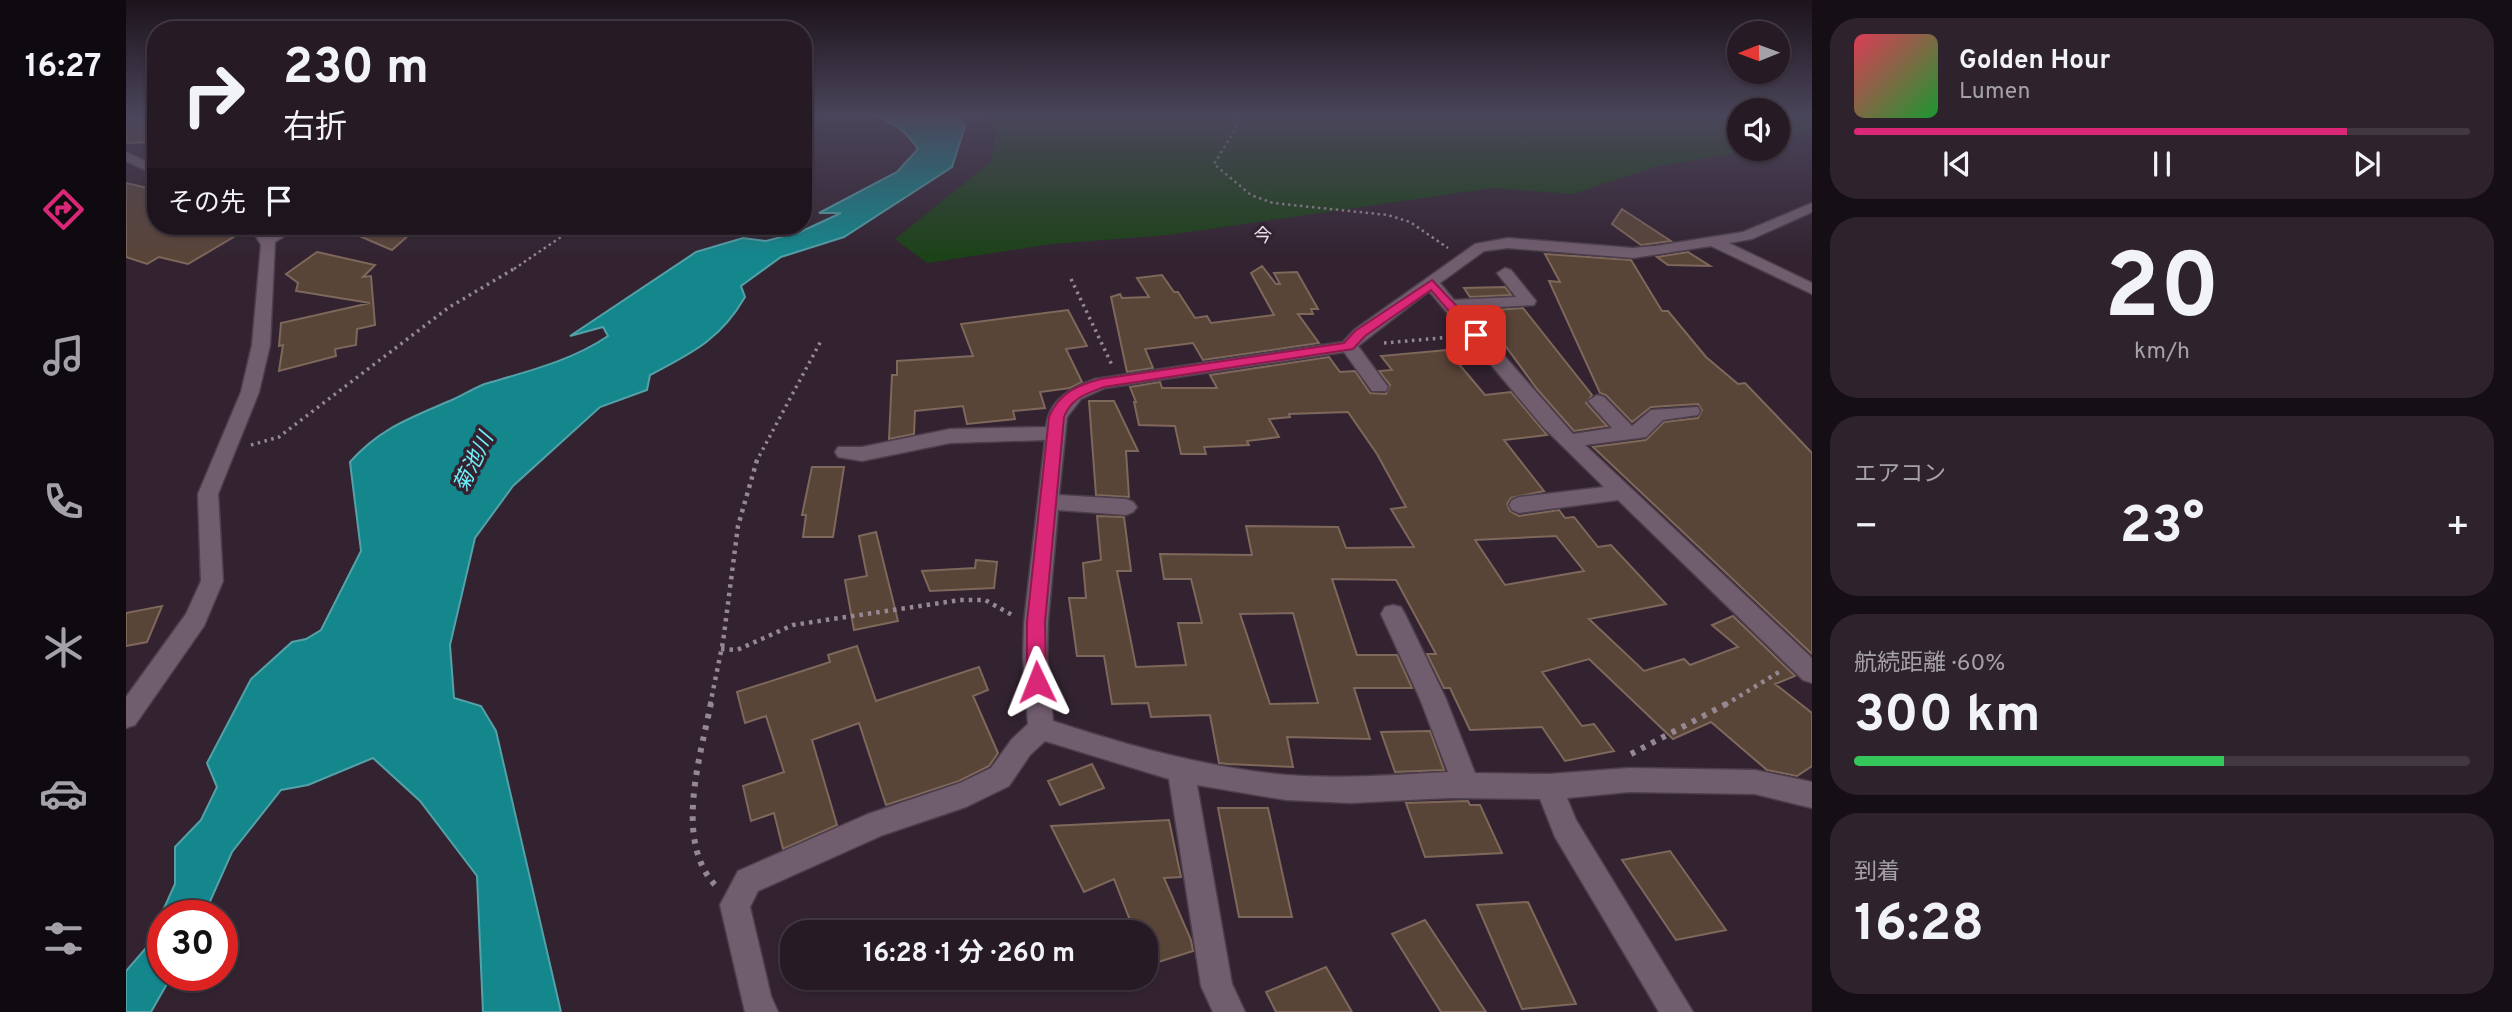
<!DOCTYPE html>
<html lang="ja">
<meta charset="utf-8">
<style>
:root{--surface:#261a25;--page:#2e232d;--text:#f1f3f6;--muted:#a4a1a7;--line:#423842;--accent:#db2777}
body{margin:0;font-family:Overpass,"Noto Sans JP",sans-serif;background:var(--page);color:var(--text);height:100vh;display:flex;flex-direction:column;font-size:26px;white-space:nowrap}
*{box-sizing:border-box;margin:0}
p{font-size:23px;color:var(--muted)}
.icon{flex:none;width:38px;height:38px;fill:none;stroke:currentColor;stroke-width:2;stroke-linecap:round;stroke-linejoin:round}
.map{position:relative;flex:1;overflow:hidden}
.panel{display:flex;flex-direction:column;gap:18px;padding:18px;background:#150e14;width:700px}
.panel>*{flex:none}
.hud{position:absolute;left:21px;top:21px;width:665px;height:214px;border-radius:28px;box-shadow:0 2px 5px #0004,0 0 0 2px var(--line);background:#261a25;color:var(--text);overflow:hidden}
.needle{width:46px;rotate:269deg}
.fabs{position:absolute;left:1601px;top:21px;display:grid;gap:14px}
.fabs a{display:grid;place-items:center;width:63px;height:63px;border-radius:50%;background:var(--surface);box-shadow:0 2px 5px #0004,0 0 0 2px var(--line);font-size:35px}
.speed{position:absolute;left:21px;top:900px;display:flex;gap:14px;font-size:35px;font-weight:700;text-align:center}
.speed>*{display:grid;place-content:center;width:91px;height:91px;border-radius:50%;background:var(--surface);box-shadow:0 2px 5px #0004,0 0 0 2px var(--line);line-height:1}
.speed .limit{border:10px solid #d22;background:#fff;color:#111}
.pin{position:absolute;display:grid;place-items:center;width:60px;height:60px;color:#fff;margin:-30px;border-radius:14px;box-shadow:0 4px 10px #0006}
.me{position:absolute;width:77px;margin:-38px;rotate:358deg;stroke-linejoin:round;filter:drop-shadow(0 0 5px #0008)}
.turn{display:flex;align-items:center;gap:24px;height:147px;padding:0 21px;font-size:32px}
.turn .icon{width:91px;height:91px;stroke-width:2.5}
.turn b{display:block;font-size:49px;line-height:60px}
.then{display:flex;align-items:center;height:66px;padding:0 21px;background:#0003;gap:14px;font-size:26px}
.big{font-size:52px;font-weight:700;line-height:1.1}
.panel .card{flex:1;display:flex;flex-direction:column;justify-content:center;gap:10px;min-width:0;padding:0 24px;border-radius:28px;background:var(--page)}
.panel .dial{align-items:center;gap:0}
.dial b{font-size:91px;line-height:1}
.song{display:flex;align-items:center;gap:21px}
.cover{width:84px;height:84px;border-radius:10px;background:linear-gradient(135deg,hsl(350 70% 55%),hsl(130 70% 35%))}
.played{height:7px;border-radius:4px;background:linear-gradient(90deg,var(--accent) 80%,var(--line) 80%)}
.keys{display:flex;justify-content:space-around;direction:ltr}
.heat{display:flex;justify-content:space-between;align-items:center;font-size:38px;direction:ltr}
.charge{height:10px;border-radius:5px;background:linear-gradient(90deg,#34c759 60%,var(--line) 0)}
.trip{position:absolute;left:654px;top:920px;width:378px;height:70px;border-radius:28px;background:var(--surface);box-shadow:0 2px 5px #0004,0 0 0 2px var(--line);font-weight:700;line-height:70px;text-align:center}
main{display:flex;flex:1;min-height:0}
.tab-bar{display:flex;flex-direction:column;width:126px;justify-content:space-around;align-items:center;background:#0f0a0f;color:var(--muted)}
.tab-bar .icon{width:49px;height:49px}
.tab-bar .active{color:var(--accent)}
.tab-bar b{font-size:32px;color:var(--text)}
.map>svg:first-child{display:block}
.green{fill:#1c4218}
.water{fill:#14878d;stroke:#54a1a8;stroke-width:2}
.building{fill:#594438;stroke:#7e675b;stroke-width:2;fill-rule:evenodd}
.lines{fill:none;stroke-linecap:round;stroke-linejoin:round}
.minor-casing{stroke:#4c3e4a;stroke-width:3}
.path-far3{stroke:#958893;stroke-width:2.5;stroke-dasharray:2.5 3.5;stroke-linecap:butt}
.path-far2{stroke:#958893;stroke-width:3.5;stroke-dasharray:2.5 4.5;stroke-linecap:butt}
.path-far1{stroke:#958893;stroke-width:4.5;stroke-dasharray:3.5 5;stroke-linecap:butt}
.path{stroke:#958893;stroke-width:6;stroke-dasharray:4.5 7;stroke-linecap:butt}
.minor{fill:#705d6e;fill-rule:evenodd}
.route{fill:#db2777;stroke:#8e194d;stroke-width:2}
.labels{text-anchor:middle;stroke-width:7;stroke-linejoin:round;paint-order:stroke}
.far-quarter-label{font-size:19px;fill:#e9dee7;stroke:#332331}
.water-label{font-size:21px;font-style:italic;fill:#6ef3fb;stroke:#332331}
</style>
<main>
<nav class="tab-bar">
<b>16:27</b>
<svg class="icon active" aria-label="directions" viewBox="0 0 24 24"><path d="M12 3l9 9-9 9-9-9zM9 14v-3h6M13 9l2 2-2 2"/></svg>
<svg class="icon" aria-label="music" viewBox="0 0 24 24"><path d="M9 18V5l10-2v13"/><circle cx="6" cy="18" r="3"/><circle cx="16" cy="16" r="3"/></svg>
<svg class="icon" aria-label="phone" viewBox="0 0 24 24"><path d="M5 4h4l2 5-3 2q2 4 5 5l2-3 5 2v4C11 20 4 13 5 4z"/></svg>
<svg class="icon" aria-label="climate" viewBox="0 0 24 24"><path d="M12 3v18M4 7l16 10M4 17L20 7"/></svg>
<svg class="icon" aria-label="car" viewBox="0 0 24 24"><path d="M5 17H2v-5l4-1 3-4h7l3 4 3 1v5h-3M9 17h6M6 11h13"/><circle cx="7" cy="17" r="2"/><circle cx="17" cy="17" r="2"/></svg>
<svg class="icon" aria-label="filters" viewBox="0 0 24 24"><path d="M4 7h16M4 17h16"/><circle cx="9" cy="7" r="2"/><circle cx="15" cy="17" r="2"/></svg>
</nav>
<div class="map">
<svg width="1686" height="1012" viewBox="0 0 1686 1012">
<rect width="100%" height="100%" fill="#332331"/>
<path class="green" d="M856 115H1613L1614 149H1636L1528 167 1447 194 1366 188 1042 235 926 244 801 263 769 239 866 161 869 131Z
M1652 115H1686V129L1652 142Z"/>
<path class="water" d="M746 115H828L839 126 826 167 718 237 655 257 615 286 619 297C595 339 566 353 524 375L521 390 474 407 387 486 349 538 324 645 328 698 355 706 370 731 435 1012H357L351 876 294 801 247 758 182 785 155 790 106 852 78 915H37V975H46L25 1012H0V971L20 948 49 884V847L75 820 91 787 81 763 125 679 166 642 180 639 195 630 235 551 224 462C255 427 287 417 328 399 339 394 351 386 362 383 403 371 447 360 482 336L477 327 444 336 570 252 617 238 640 241 674 232 715 213H693L771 172 792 149C781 132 766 121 746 115Z"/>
<path class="building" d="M0 115H30V142L0 143Z
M0 183 30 190V226H67L111 235 62 264 33 257 21 264 0 257Z
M1496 209 1545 241 1515 245 1486 224Z
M210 226H293L266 250Z
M191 252 249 265 237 277 245 276 249 325 231 329 230 345 209 349 210 356 153 371 157 345 153 346 155 323 244 303 170 291 172 283 160 274Z
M1562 252 1584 266 1542 265 1531 257Z
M1419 254 1505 260 1536 311H1542L1580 357 1612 384 1619 383 1686 453V654L1467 447 1520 440 1538 422 1572 418 1576 410 1572 404 1525 407 1506 422 1480 395 1474 393 1423 281 1434 282Z
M1136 266 1150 284H1154L1148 273 1171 272 1192 309H1185L1187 314H1172L1193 343 1077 360 1067 343 1019 349 1027 368 1001 372 985 297 994 294 996 298 1023 297 1011 278 1036 275 1048 292H1052L1069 318 1081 316 1085 323 1148 315 1125 273Z
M1379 287 1385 295 1344 297 1338 288Z
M1397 308 1466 395 1460 403 1481 426 1448 431 1411 389 1354 311Z
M942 310 961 346 940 349 956 382 944 388 914 392 919 408 887 411 889 419 841 424 837 406 789 411 788 434 763 439 766 375H771V361L847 356 835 324Z
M1321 350 1359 395 1385 392 1421 435 1378 440 1418 491 1385 498 1381 504 1384 511 1393 516 1433 510 1439 518 1448 517 1472 547 1485 545 1540 604 1463 619 1518 671 1558 659 1564 665 1612 647 1586 625 1607 616 1669 676 1649 684 1686 713V766L1671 776 1641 770 1585 722 1547 739 1463 659 1416 672 1456 726 1468 724 1488 751 1439 761 1416 727 1344 730 1324 688H1318L1301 654H1310L1270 580 1206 579 1231 655H1271L1286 688H1228L1244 739 1161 737 1167 767 1102 764 1093 763 1084 715 1025 717 1022 703 986 704 978 656H951L943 598H960L957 563 975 560 971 516 998 517 1005 571H991L1010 667 1060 665 1052 623H1076L1065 579H1038L1034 554 1126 555 1120 526 1212 527 1220 548 1288 547 1265 509 1280 507 1251 454 1222 412 1163 414 1164 417 1143 419 1153 437 1121 441 1123 445 1078 447 1080 454H1055L1049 426 1013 425 1008 402H1010L1004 387 1034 382 1036 388H1091L1084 375 1203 357 1214 372 1229 371 1244 393 1260 394 1264 385 1253 371 1266 370 1255 356ZM1430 536 1458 571 1379 585 1349 540ZM1167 613 1192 703 1144 704 1114 614Z
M963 401H988L1012 451H1000L1003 497 970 495Z
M686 467H718L707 537H677L680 515H676Z
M750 532 772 621 728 630 719 580 741 576 733 536Z
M850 560 871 562 868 588 804 591 796 571 849 568Z
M36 606 21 642 0 646V613Z
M731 646 750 701 853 667 862 690 847 696 872 753 863 766 833 781 760 805 733 723 686 740 711 825 657 849 648 813 625 821 617 786 658 772 640 716 619 723 611 692 704 662 702 655Z
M1304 731 1318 770 1269 772 1255 732Z
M966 764 978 788 934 805 922 781Z
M1342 801 1344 805H1354L1376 853 1299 857 1280 803Z
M1092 808H1142L1166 917H1113Z
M1043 820 1055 877 1038 878 1065 940 1067 951 1020 966V933H1009L988 879 958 892 925 826Z
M1544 851 1600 930 1550 940 1496 860Z
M1402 902 1450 1004 1396 1009 1351 905Z
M1299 920 1360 1012H1315L1266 934Z
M1200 967 1226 1012H1150L1140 992Z"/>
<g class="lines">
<g class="minor-casing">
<path id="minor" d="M0 152 30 166V175L0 161Z
M1686 203V212L1626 239 1603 243 1686 283V294L1585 246 1507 258 1382 248 1358 251 1314 283 1328 300 1390 297 1371 273 1379 268 1385 270 1410 301 1408 305 1337 309 1447 434 1486 428 1462 401 1471 395 1478 397 1506 426 1525 410 1572 407 1574 411 1572 415 1537 420 1520 437 1513 438 1459 445 1686 658V683L1677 680 1492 500 1393 513 1386 510 1383 505 1386 500 1393 497 1478 487 1418 428 1303 291 1232 346 1262 387 1260 391H1246L1218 352 979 388 955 399 941 417 933 495 1000 499 1007 502 1011 507 1007 512 1000 515 932 510 922 622 921 658 927 721C1003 746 1082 768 1161 775 1215 779 1268 775 1322 772L1294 699 1255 614 1259 607 1267 605 1275 607 1279 614 1320 699 1349 773 1423 774 1503 768 1629 770 1686 782V808L1629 794 1503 792 1441 798 1450 820 1567 1012H1533L1429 837 1414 799 1322 798 1225 803 1160 800 1071 785 1106 984 1119 1012H1087L1075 986 1043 779 919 741 904 755 883 786 840 807 757 835 632 891 624 907 645 996 652 1012H619L594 905 612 871 742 814 834 783 865 768 886 739 902 724 897 658 898 622 919 440 824 443 736 461 712 457 709 452 712 447H736L824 429 920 427C923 399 945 388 969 379L1217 342 1228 330 1349 244 1382 238 1507 248 1529 246 1617 232Z
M124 226H138L143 233 158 226H176L149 242 144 345 133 392 92 494 97 581 78 626 9 725 0 728V697L60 614 75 581 72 494 115 392 126 345 135 245Z"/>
</g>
<path class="path-far3" d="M1105 115 1109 118 1110 128 1088 164 1125 195 1147 203 1262 215 1284 222 1322 248
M388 269 451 226"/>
<path class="path-far2" d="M945 279 986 365
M1258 343 1326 337
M125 445 153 437 322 308 391 267
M630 462 696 339"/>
<path class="path-far1" d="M595 649 611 650 667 625 834 600H859L888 616
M584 705 597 642 612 526 631 460
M1599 705 1653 672"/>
<path class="path" d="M585 703C574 758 547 843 591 887
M1505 754 1602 703"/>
<use href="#minor" class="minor"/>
</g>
<linearGradient id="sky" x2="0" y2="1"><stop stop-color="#1c131b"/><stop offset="0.45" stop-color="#4a455a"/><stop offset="1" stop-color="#4a455a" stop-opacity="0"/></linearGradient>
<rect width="1686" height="257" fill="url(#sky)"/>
<path class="route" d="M1306 280 1355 332V338H1346L1305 290 1239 336 1227 349 978 387C960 394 945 398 938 417L919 622 920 682 917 687H904L901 682V622L923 417C933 393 952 385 975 379L1218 343 1229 331Z"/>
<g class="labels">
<g class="far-quarter-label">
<text x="1137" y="242">今</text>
</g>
<g class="water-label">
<text transform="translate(347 462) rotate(-64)" y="7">菊池川</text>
</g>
</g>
</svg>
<div class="fabs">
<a><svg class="needle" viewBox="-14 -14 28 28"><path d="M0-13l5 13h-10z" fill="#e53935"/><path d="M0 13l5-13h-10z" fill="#a4a1a7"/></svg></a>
<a><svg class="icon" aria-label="sound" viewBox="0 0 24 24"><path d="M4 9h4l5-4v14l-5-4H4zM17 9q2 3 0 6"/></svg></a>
</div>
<div class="speed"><div class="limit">30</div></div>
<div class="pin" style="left:1350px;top:335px;background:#d93025"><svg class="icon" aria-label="arrive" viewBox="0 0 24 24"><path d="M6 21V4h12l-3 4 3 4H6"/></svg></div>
<svg class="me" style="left:911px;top:682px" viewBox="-20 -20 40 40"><path d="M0-17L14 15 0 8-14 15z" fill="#db2777" stroke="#fff" stroke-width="4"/></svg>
<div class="trip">16:28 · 1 分 · 260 m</div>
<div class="hud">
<div class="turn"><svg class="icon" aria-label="right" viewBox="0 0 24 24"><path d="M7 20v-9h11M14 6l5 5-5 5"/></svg><div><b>230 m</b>右折</div></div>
<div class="then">その先<svg class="icon" aria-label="arrive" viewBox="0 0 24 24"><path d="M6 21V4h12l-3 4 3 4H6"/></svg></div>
</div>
</div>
<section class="panel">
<div class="card">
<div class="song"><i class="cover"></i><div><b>Golden Hour</b><p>Lumen</p></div></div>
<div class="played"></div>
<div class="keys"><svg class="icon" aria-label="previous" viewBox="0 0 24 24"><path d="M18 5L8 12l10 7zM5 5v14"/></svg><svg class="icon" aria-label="pause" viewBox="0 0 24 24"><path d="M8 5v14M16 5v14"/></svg><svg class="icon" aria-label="next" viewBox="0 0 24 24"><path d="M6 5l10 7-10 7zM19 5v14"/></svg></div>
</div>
<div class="card dial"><b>20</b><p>km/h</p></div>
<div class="card"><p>エアコン</p>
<div class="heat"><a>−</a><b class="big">23°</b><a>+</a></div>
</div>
<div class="card"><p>航続距離 · 60%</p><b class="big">300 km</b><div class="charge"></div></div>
<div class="card"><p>到着</p><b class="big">16:28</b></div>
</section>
</main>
